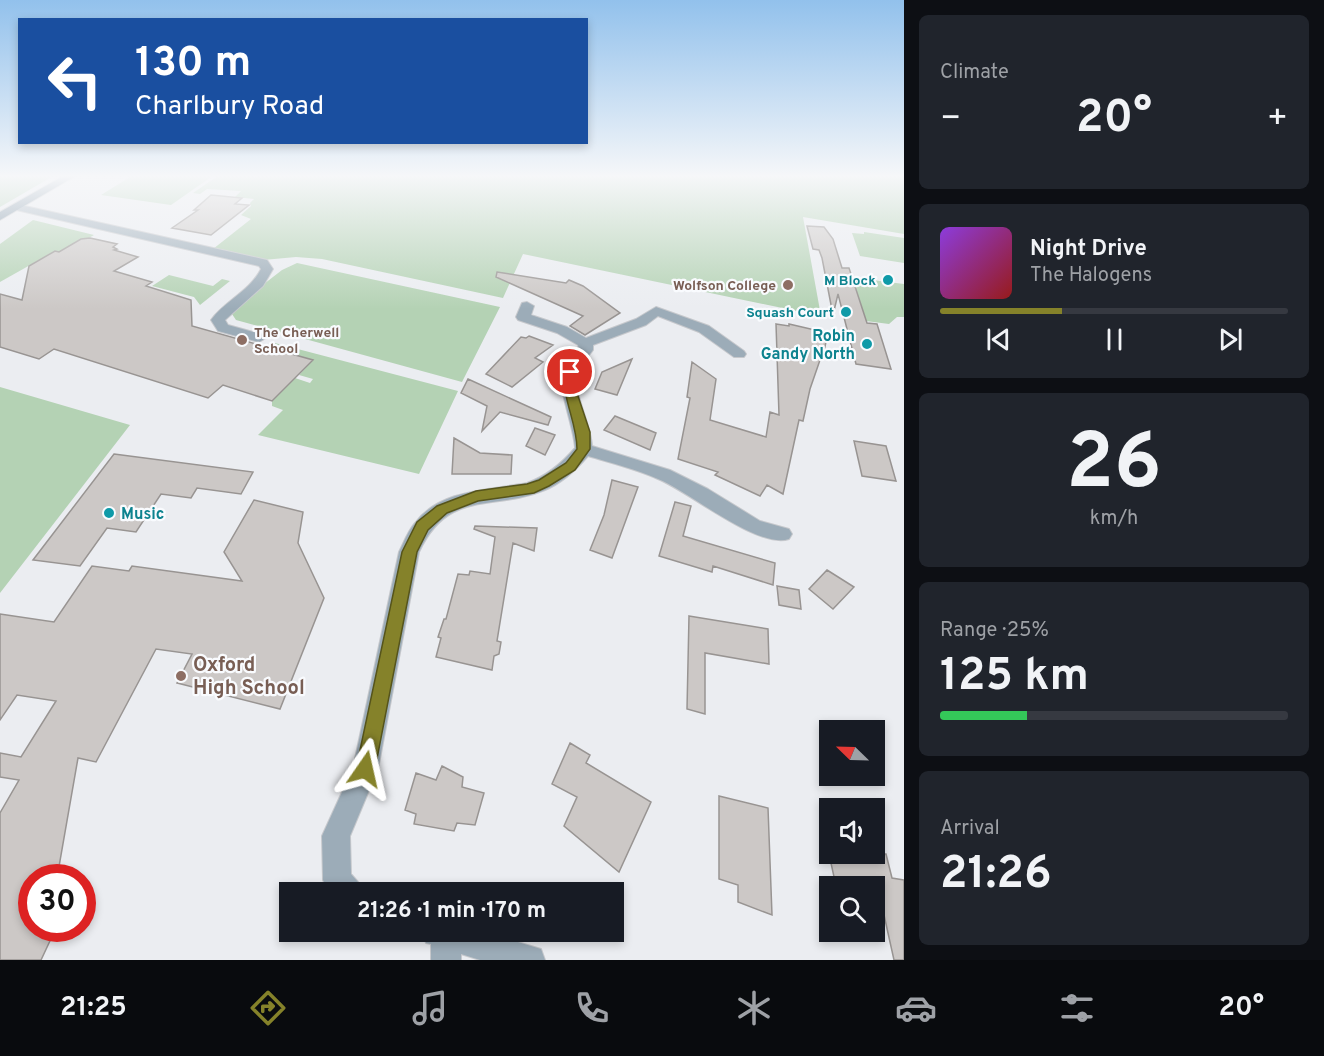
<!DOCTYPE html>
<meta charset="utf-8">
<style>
:root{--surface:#171b24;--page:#20242c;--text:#f1f3f6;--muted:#9ea1a6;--line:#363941;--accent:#85822a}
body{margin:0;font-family:Overpass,sans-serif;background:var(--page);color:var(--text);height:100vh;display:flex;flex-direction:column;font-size:22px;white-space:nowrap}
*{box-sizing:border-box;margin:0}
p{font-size:20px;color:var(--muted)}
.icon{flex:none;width:33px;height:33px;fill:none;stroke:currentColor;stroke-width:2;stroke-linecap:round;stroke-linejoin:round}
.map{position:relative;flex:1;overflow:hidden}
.sheet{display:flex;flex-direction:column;gap:15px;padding:15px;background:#0d0f14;width:420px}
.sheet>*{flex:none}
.guide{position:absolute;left:18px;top:18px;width:570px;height:126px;border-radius:0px;box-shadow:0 3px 9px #0003;background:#1a4fa0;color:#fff;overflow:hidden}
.needle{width:39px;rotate:293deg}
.buttons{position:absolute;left:819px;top:720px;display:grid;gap:12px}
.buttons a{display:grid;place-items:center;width:66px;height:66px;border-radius:0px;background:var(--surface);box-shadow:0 3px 9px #0003;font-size:30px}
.speed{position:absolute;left:18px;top:864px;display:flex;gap:12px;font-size:30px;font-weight:700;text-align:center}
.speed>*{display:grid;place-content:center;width:78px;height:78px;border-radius:50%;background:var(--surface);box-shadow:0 3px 9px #0003;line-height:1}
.speed .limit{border:9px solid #d22;background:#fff;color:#111}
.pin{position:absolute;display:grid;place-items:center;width:51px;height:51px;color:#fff;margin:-26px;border:3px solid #fff;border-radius:50%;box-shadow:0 2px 6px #0007}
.me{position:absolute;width:66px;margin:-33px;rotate:11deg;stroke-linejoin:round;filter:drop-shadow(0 0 4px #0008)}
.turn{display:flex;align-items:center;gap:21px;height:126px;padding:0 18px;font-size:27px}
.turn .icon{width:78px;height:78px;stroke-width:2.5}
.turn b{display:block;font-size:42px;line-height:51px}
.big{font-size:45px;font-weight:700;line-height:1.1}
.sheet .tile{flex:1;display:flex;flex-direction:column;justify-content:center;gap:9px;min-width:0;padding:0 21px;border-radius:9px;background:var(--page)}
.sheet .dial{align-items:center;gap:0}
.dial b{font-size:78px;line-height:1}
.song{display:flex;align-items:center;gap:18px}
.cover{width:72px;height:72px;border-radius:9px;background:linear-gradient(135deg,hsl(270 70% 55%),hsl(0 70% 35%))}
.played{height:6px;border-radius:3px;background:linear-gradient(90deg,var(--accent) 35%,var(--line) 35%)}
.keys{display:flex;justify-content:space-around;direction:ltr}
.heat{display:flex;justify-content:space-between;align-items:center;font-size:33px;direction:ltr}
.charge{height:9px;border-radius:4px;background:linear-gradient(90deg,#34c759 25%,var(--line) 0)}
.trip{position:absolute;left:279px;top:882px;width:345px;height:60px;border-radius:0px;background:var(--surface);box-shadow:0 3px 9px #0003;font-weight:700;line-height:60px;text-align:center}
.menu{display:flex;height:96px;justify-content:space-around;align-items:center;background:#090b0e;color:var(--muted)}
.menu .icon{width:42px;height:42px}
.menu .active{color:var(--accent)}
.menu b{font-size:27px;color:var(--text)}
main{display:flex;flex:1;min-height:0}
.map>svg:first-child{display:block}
.green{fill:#b4d2b4}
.building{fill:#ccc8c6;stroke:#989492;stroke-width:1.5}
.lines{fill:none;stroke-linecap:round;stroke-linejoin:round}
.street-casing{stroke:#c6c8cc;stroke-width:2}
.secondary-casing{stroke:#c6c8cc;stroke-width:2}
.street{fill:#9cacb8;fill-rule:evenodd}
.secondary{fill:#758c9e;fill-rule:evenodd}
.route{fill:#85822a;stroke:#56541b;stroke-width:1.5}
.culture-dot{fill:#0f9aa8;stroke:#f9fbfe;stroke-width:2}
.education-dot{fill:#8d6e63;stroke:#f9fbfe;stroke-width:2}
.labels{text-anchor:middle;stroke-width:4.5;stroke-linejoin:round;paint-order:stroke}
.far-culture-label{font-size:14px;font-weight:bold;fill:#0d838f;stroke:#f9fbfe;text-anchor:end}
.far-education-label{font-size:14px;font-weight:bold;fill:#785e54;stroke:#f9fbfe;text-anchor:end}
.culture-label{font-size:16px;font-weight:bold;fill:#0d838f;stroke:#f9fbfe;text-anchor:end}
.near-education-label{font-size:20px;font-weight:bold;fill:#785e54;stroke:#f9fbfe;text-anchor:start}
</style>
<main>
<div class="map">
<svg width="904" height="960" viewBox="0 0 904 960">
<rect width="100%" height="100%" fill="#ebedf1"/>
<path class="green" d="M0 175H55L0 207Z
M133 175H214L171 205 101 195Z
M219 175H904V234L803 217 821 316 523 254 503 298 322 259 296 257 263 260 213 249 251 219 241 215 251 206 250 203 254 199 235 197 241 191 207 189 200 194 193 193Z
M33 220 94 235 62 253 55 251 0 282V244Z
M864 232 904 238V263L860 256 852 233 864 234Z
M297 263 500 307 462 382 236 320 232 314 233 308 282 270Z
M169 275 213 286 222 279 230 281 200 305 194 297 152 286Z
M848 277 904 284V317H897L889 324 866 321Z
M271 342 458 391 419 474 258 435 283 410 272 406V401L295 378 310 383 313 379 299 375 313 360 266 347Z
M0 387 130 425 0 593Z"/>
<path class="building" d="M211 195 242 198 235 204 249 205 211 235 172 228 198 210H194Z
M807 226 824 227 833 239 842 268H849L867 323 877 324 891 369 856 364 838 294 833 315 822 258 819 250 813 249Z
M90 238 117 244 113 247 117 249 114 250 138 257 114 271 152 282 146 286 191 300 192 326 313 360 272 401 223 385 208 398 54 349 39 359 0 347V294L22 300 29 266 55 251 59 252 81 239Z
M497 272 566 283 569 280 583 286 620 313 585 335 570 326 583 316 496 277Z
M776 324 789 326V324L828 333 822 360H820L810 389 803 421 799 420 783 494 767 485 760 496 715 475 718 472 678 459 690 398 687 397 692 362 716 379 710 420 766 437 770 412 779 415Z
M529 336 553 345 535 358 543 362 512 387 486 374 521 337 526 338Z
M632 359 617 395 595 389 602 372Z
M468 379 551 417 548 425 500 412 482 431 487 406 461 393Z
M615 416 656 433 650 450 604 430Z
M535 428 555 435 545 455 526 446Z
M454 438 480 453 512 455 511 474H452Z
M854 441 886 446 896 481 862 476Z
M114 454 253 472 241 494 197 488 191 498 161 494 136 532 107 528 80 566 33 560Z
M612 480 638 487 612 558 590 550 604 515Z
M254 500 303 512 298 543 324 598 280 709 177 683 192 654 156 649 96 762 78 758 57 878H32V928H56L41 960H0V813L19 780 0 777V753L21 757 56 701 17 695 0 720V614L54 622 92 566 129 571 132 566 242 581 224 552Z
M675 502 691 506 683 536 775 563 773 585 713 566 712 572 659 556Z
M475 526 537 528 534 551 513 543 497 641 501 642 499 654 494 656 492 670 436 657 441 638 438 637 444 619H446L458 574 469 575 470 571 490 574 495 537 474 529Z
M827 570 854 587 833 609 809 589Z
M777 586 799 590 801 609 779 605Z
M689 616 768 629 769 664 705 653V714L687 709Z
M570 743 590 755 586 763 651 802 619 872 564 826 577 797 552 784Z
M442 766 463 777 462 787 484 793 475 825 457 823 454 831 414 824 416 814 405 810 416 773 436 780Z
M719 796 768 808 772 915 738 902V885L719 879Z
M829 854H886L892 878 904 880V960H894L880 897 874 896V886H836Z"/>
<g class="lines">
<g class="street-casing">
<path id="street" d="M16 204 267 260 273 269 263 286 225 320 228 325 264 335 266 338 259 342 218 331 211 320C225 301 250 291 261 269L259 266 12 209 11 207Z
M527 302 534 306 531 315 567 327 586 338 636 319 656 307 709 326 744 351 746 354 744 357H734L699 332 658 316 646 325 593 345V350C588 357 579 366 577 374 573 393 591 424 592 446L670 470 708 489 760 521 789 529 792 534 789 539C757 549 690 492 658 479 636 469 611 463 588 456 576 470 562 483 545 490 492 512 449 488 419 552L378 769 350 836 351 874 358 882 362 892H329L323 880 322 836 353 768 399 552C404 542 408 531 415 523 440 489 490 490 527 483 547 476 562 463 575 448 574 428 558 389 562 373 565 365 574 357 579 350L578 345 557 333 518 320 516 317 522 303Z
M422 932H485L541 949 545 960H480L461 954V960H431V944L426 943Z"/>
</g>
<g class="secondary-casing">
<path id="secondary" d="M65 175H77L0 220V212Z"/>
</g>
<use href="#street" class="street"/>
<use href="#secondary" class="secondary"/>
</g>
<linearGradient id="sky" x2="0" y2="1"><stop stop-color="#92c1ec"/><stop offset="0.57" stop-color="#f6f7f9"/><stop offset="1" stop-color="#f6f7f9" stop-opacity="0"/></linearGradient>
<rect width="904" height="309" fill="url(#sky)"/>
<path class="route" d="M570 368 576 372 574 384 590 432V449L575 470 549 486 534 493 478 501 447 513 428 530 417 552 375 769 372 776 365 779 358 776 356 769 402 552 417 522 437 506 476 491 527 484 539 480 566 463 577 449C577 422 561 397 565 372Z"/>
<g class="culture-dot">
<circle cx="888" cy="280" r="6"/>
<circle cx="846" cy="312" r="6"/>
<circle cx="867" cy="344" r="6"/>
<circle cx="109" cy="513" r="6"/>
</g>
<g class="education-dot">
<circle cx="788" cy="285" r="6"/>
<circle cx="242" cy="340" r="6"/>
<circle cx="181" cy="676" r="6"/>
</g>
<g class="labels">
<g class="far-culture-label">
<text x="876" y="285">M Block</text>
<text x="834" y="317">Squash Court</text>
</g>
<g class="far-education-label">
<text x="776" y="290">Wolfson College</text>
<text x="254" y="337" text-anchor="start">The Cherwell<tspan x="254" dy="16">School</tspan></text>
</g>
<g class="culture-label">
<text x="855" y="341">Robin<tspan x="855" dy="18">Gandy North</tspan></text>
<text x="121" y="519" text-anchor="start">Music</text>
</g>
<g class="near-education-label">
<text x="193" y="671">Oxford<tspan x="193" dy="23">High School</tspan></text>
</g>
</g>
</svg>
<div class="buttons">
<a><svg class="needle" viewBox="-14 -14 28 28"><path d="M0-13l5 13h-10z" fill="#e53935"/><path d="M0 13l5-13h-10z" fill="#9ea1a6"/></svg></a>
<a><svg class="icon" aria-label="sound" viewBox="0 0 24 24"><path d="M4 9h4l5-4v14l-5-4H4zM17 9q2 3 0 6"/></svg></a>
<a><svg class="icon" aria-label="search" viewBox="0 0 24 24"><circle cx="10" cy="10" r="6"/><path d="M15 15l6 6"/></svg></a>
</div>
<div class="speed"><div class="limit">30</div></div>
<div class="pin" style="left:570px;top:372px;background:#d93025"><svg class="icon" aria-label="arrive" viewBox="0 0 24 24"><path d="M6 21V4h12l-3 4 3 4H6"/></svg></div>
<svg class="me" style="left:365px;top:769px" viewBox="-20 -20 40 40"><path d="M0-17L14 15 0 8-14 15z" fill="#85822a" stroke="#fff" stroke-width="4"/></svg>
<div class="trip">21:26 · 1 min · 170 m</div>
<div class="guide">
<div class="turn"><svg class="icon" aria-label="left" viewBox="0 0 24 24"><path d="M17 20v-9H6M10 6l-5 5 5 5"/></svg><div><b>130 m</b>Charlbury Road</div></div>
</div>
</div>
<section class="sheet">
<div class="tile"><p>Climate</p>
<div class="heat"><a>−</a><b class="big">20°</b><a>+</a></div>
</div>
<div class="tile">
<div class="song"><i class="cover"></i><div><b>Night Drive</b><p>The Halogens</p></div></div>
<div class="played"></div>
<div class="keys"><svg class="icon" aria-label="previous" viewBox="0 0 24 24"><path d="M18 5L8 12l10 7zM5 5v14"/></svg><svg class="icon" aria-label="pause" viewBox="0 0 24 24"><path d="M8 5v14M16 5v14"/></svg><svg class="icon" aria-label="next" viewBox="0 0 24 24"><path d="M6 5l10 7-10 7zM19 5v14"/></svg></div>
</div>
<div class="tile dial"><b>26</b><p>km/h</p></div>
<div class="tile"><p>Range · 25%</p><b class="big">125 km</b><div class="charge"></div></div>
<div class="tile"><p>Arrival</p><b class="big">21:26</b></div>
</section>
</main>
<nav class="menu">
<b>21:25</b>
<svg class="icon active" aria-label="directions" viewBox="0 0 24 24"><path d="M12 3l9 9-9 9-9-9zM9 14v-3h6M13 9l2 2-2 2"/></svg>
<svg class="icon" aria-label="music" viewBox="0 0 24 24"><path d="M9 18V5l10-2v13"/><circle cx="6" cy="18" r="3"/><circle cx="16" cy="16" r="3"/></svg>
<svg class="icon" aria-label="phone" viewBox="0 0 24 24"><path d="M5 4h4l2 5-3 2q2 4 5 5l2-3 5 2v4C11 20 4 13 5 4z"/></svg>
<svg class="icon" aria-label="climate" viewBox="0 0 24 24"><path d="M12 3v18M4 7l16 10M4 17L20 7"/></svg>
<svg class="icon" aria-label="car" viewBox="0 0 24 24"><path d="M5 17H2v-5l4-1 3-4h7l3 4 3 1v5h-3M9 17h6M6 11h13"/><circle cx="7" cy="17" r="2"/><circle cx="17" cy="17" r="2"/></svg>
<svg class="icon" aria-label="filters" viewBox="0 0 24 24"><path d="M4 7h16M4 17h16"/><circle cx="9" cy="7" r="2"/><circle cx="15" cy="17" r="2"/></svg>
<b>20°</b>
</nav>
